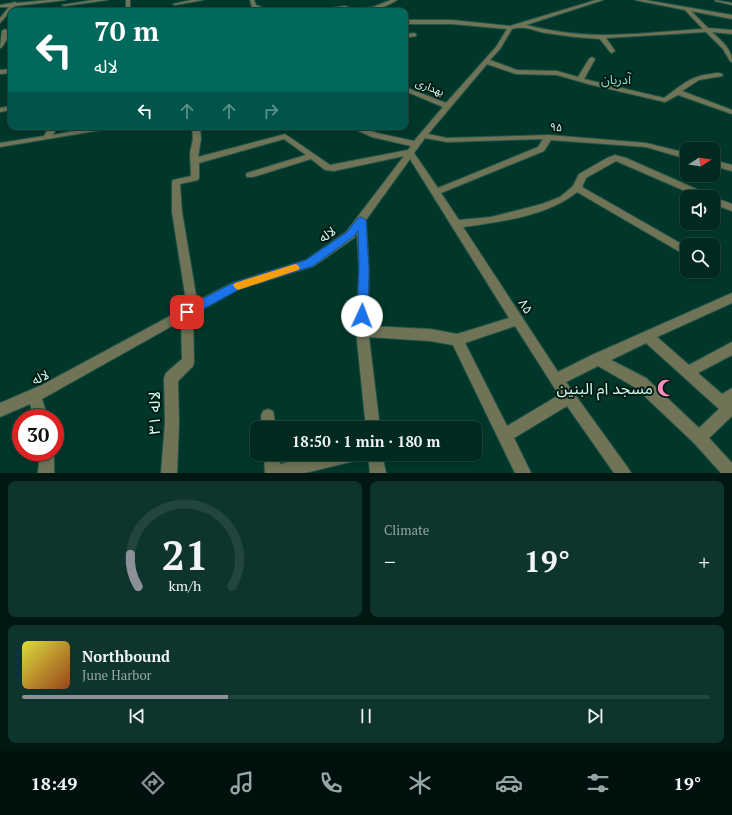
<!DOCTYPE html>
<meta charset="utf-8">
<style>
:root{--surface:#002920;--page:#0e352d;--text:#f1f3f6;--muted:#95a6a5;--line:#22453e;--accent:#8c9099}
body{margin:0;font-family:"PT Serif","Noto Sans Arabic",serif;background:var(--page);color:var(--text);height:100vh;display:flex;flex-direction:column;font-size:15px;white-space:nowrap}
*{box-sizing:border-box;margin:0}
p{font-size:13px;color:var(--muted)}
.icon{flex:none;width:22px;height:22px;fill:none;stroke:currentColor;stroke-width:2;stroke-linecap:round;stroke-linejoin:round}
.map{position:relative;height:473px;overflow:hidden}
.drawer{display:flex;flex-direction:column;gap:8px;padding:8px;background:#001712;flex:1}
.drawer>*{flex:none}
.hud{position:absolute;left:8px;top:8px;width:400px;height:122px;border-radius:8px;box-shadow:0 2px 6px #0003,0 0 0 1px var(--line);background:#00695c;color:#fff;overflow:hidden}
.needle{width:26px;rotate:78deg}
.fabs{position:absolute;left:680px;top:142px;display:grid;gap:8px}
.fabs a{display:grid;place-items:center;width:40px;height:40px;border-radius:8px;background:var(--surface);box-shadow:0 2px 6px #0003,0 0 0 1px var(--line);font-size:20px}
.speed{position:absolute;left:12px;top:409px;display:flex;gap:8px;font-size:20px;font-weight:700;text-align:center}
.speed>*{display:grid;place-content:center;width:52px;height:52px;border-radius:50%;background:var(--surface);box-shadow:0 2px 6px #0003,0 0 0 1px var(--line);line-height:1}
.speed .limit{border:6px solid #d22;background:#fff;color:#111}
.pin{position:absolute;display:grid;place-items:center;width:34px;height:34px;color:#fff;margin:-17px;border-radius:8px;box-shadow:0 2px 6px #0006}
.me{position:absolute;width:44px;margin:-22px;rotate:2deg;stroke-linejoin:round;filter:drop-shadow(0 0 3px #0008)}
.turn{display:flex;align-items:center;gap:14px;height:84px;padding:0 20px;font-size:18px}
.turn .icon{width:52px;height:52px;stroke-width:2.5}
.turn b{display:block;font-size:28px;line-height:34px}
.lanes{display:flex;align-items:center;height:38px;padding:0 20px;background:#0003;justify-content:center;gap:20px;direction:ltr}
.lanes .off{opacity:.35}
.big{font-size:30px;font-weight:700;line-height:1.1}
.drawer .tile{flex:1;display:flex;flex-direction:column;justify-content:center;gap:6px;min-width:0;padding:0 14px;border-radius:8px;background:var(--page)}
.drawer .dial{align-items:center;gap:0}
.dial svg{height:104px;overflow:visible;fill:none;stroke:var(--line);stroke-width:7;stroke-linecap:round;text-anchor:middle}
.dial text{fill:var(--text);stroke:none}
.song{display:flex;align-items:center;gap:12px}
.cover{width:48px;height:48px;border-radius:6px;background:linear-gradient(135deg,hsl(60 70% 55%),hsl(20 70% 35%))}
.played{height:4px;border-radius:2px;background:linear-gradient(90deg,var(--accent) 30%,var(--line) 30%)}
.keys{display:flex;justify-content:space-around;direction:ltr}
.heat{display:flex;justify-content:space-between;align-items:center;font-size:22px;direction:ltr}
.drawer .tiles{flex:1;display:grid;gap:8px;grid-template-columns:1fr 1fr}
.tile:last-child{grid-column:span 2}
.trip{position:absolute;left:250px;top:421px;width:232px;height:40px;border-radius:8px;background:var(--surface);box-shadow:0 2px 6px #0003,0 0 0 1px var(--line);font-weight:700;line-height:40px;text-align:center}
.menu{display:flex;height:64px;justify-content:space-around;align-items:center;background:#00100d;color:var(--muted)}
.menu .icon{width:28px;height:28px}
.menu .selected{color:var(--accent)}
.menu b{font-size:18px;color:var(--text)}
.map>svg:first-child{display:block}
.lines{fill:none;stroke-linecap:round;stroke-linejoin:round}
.minor-casing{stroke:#215649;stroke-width:2}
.minor{fill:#707356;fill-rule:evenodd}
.route{fill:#1a73e8;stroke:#114b97}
.slow{fill:#f59e0b}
.labels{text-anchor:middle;stroke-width:4;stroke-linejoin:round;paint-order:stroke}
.far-street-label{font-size:11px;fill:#d0fbec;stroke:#001b14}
.far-quarter-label{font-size:13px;fill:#85e0c5;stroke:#001b14}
.street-label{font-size:13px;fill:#d0fbec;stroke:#001b14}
.near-poi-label{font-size:16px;fill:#d0fbec;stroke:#001b14;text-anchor:end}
.near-street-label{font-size:16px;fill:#d0fbec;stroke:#001b14}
</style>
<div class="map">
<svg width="732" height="473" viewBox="0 0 732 473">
<rect width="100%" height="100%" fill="#00372a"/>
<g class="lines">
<g class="minor-casing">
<path id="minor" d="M49 0H66L15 6 0 23V18L9 7H0V5L12 3 15 2 17 3Z
M94 0H108L64 6 62 5Z
M126 0H130V11H126Z
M192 0H203L175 5 173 4Z
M250 0H254L256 5 271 11H264L252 7Z
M391 0H397C384 9 359 16 344 9L312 11 345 6 354 9 373 7Z
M596 0H603L526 25C550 31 576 35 602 35 635 35 669 31 703 29L685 10 635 0H645L732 15V19L691 11 708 28 732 30V34L712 32C721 41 732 48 732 62L730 61 723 49 706 32 606 38 615 51 612 53 610 52 600 39C582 38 564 36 546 33 534 31 524 25 512 29L500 49 490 60 517 70 557 71 578 77 589 59 592 57 595 59 584 79 664 98C681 86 690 76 711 74 716 73 720 72 723 75L722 76 699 80 682 91 732 110V114L678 95 665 102 592 85 557 75 516 74 487 64 428 134 447 138 549 135 646 143 687 153V159L646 147 551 140 544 151 441 193 459 220 491 217 542 204 560 197 573 186 579 174 607 158 615 155 626 158 710 195 712 197H699L616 161 586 178 582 187 687 247V256L577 192C548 216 500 222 463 227L558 372 592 355 732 293V303L657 337 689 365 732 342V355L698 373 722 394 732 388V416L709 438 732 463V473H721L694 443 636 388 598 366 566 382 628 468 631 473H614L567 406 514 438 531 473H515L453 345 430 341 369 337 380 428H366L356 331 359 269 357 233 354 238 314 266 239 289 193 315 194 362 193 366 178 381 179 423 177 473H161L165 423 164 378 166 373 182 359 181 321 42 399 48 418H34L30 404 0 417V403L42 385 187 307 172 212V182L173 180 191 176 190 153 193 139 192 127H200L201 139 198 157 285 134 330 165 408 150 411 146 372 137 350 127H361L377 133 414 141 443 107 405 91V87L446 103 496 47 507 29 452 24H405V20H452L510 26ZM425 138 447 142 543 139 538 147 438 188 414 153ZM284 139 306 155 247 173 246 175 247 177H253L311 159 325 170 334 171 404 156 346 232 306 260 232 283 197 301 182 212 180 184 198 180 199 178V163ZM410 159 509 318 457 334 430 329 368 326 369 269 366 220ZM515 326 559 395 507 426 465 343ZM646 343 719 409 699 428 646 378 611 360Z
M715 0 732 3V5L715 1Z
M5 29 8 31V38L2 47 0 48 2 31Z
M414 33 416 34V36L405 38V34Z
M11 69V73L0 74V70Z
M11 106V110L0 112V108Z
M49 127H57L53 135 95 127H111L107 129 0 147V143L44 136Z
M713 160 732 165V171L713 166Z
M713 197 732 204V211L713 204Z
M268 409 273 411 276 428H262L261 416 263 411Z
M40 452H54V473H38Z
M264 454H278L280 464 322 454H361L359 459 354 461 305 473H265Z
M368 454H382L386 473H370Z"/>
</g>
<use href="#minor" class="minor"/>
</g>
<path class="route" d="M361 217 366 220 369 269 368 316 366 319 362 320 359 319 357 316 359 269 358 231 353 237 313 266 240 289 190 316 187 317 183 316 181 312 183 309 233 283 306 260 347 232 358 218Z"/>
<path class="slow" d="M295 264 298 265 300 268 298 270 238 290 235 288 233 285 235 283Z"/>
<defs>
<g id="mosque-bare" transform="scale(1.38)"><path d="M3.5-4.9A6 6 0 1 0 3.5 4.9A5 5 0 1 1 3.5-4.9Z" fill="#fd8ec0" stroke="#001b14" stroke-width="2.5" paint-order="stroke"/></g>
</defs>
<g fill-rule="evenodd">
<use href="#mosque-bare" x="666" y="388"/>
</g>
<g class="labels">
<g class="far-street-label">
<text transform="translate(430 87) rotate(21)" y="4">بهداری</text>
<text transform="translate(556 127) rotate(4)" y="4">۹۵</text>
</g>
<g class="far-quarter-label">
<text x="616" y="84">آدریان</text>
</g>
<g class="street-label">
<text transform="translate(327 234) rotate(-35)" y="5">لاله</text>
<text transform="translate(526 306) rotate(57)" y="5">۸۵</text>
<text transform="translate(40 377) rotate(-26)" y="5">لاله</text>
</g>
<g class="near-poi-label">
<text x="653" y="394">مسجد ام البنین</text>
</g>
<g class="near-street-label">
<text transform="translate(154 413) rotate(-90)" y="6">لاله ۳۱</text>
</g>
</g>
</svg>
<div class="fabs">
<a><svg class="needle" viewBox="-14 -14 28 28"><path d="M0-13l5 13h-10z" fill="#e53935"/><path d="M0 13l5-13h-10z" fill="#95a6a5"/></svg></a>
<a><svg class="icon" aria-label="sound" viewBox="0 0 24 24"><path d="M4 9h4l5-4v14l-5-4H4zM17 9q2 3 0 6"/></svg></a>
<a><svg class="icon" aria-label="search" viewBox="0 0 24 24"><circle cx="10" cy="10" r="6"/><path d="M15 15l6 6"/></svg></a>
</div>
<div class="speed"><div class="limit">30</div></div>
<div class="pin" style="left:187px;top:312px;background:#d93025"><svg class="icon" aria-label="arrive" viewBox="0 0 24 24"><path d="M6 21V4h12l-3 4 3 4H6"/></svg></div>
<svg class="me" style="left:362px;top:316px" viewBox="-20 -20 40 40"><circle r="19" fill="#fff"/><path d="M0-13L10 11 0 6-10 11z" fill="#1a73e8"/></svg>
<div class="trip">18:50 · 1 min · 180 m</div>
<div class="hud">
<div class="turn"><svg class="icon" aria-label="left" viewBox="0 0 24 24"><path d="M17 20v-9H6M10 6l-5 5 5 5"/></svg><div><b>70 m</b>لاله</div></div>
<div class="lanes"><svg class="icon" aria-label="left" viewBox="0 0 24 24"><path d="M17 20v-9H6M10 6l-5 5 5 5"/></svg><svg class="icon off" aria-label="ahead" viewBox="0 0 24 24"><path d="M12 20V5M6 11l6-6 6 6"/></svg><svg class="icon off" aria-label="ahead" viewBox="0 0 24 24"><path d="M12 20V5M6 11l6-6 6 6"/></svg><svg class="icon off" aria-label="right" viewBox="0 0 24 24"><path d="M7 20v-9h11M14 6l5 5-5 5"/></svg></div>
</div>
</div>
<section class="drawer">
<div class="tiles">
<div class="tile dial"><svg viewBox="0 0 100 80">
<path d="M14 69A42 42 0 1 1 86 69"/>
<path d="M14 69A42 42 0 0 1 8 44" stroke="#8c9099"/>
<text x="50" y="56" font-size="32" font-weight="700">21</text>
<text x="50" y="72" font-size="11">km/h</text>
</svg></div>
<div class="tile"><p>Climate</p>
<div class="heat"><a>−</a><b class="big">19°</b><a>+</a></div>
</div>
<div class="tile">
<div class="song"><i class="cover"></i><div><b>Northbound</b><p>June Harbor</p></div></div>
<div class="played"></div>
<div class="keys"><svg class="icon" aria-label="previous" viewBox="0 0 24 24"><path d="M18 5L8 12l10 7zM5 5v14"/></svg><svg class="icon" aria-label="pause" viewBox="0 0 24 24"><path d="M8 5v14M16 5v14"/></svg><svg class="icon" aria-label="next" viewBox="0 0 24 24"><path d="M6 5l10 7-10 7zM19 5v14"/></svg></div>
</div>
</div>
</section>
<nav class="menu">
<b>18:49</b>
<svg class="icon selected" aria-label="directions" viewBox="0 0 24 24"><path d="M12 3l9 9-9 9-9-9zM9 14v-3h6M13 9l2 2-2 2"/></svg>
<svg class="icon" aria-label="music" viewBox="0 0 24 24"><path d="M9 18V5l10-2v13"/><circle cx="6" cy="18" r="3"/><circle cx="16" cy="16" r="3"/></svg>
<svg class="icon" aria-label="phone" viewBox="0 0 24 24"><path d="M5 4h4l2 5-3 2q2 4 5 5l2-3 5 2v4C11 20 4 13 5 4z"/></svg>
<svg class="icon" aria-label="climate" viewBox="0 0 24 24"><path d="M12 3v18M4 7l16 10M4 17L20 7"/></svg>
<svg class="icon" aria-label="car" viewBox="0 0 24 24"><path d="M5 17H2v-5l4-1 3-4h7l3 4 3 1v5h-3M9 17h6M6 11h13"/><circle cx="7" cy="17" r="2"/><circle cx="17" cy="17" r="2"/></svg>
<svg class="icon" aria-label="filters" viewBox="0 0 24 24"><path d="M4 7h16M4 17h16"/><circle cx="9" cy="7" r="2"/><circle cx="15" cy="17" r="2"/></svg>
<b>19°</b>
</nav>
